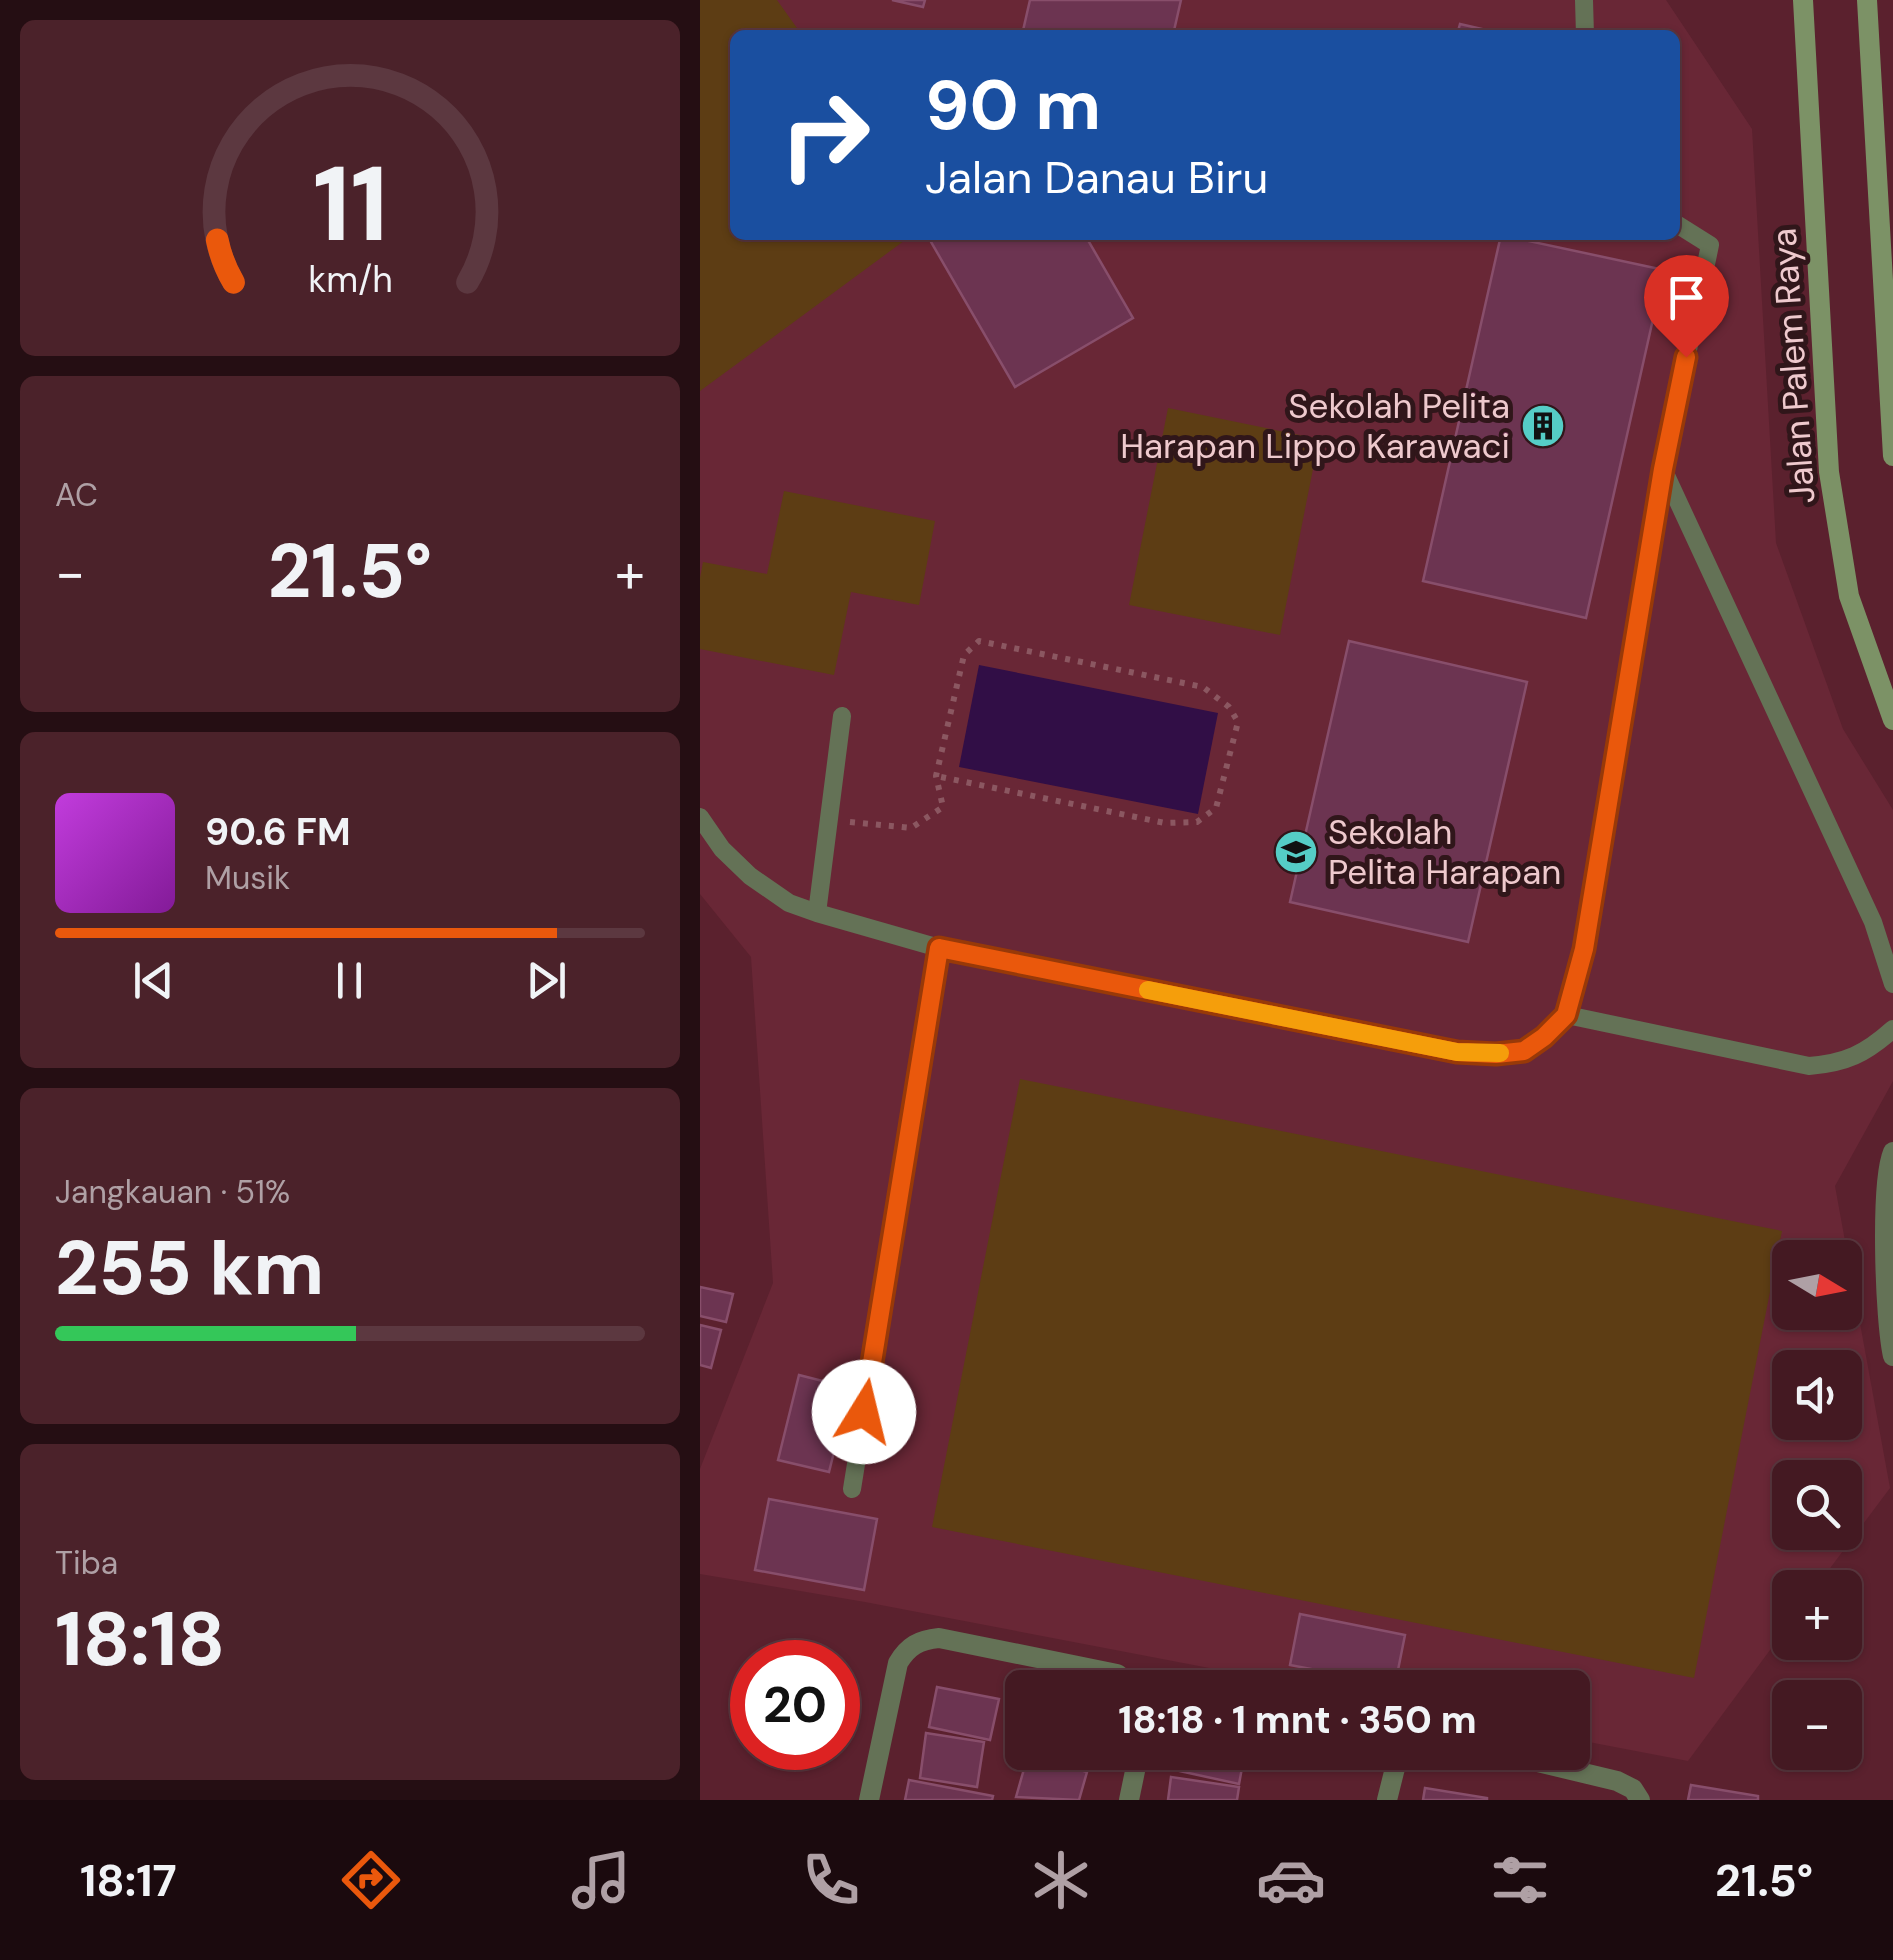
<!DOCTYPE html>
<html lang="id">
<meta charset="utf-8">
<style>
:root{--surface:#441922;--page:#4b222a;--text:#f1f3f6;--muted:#afa0a5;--line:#5c3840;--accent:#ea580c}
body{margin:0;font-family:"DM Sans",sans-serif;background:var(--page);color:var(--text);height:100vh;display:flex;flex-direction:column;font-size:38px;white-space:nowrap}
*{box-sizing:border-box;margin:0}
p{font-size:32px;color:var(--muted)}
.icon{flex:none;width:55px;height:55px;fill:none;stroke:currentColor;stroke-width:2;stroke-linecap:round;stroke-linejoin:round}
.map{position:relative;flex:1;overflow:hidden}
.panel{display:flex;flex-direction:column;gap:20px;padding:20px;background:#250e13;width:700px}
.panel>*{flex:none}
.top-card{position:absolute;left:30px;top:30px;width:950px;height:210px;border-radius:15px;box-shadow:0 2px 8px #0004,0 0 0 2px var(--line);background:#1a4fa0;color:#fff;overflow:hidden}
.needle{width:65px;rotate:100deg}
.controls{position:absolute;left:1072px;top:1240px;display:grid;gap:20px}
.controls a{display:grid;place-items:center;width:90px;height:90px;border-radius:15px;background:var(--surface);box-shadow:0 2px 8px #0004,0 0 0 2px var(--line);font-size:50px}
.speed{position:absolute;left:30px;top:1640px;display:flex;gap:20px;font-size:50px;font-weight:700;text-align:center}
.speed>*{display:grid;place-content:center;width:130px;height:130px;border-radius:50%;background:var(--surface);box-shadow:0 2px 8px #0004,0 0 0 2px var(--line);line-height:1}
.speed .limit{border:15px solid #d22;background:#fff;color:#111}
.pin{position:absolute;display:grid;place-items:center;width:85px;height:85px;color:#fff;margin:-102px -42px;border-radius:50% 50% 50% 0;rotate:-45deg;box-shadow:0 0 10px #0007}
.pin .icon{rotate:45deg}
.me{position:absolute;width:110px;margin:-55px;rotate:9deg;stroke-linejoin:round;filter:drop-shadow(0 0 8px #0008)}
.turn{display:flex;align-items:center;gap:35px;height:210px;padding:0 30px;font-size:45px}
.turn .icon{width:130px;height:130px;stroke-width:2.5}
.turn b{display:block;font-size:70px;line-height:85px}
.big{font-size:75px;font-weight:800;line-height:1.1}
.panel .card{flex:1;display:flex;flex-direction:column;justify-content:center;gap:15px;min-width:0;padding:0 35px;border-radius:15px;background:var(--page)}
.panel .dial{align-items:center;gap:0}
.dial svg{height:260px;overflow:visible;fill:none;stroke:var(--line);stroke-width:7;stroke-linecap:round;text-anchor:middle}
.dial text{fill:var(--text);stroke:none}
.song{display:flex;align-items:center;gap:30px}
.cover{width:120px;height:120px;border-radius:15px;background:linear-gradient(135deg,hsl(290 70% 55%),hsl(290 70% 35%))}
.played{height:10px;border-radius:5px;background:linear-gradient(90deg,var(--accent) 85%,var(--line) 85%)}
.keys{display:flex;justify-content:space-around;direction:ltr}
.heat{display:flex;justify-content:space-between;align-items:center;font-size:55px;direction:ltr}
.charge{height:15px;border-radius:8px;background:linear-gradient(90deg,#34c759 51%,var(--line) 0)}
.trip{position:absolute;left:305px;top:1670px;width:585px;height:100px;border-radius:15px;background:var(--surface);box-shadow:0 2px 8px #0004,0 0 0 2px var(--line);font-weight:800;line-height:100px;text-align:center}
.menu{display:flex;height:160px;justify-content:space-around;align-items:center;background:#1b0a0e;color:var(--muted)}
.menu .icon{width:70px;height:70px}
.menu .current{color:var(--accent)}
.menu b{font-size:45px;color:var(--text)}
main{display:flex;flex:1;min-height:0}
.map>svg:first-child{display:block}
.built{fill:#692736;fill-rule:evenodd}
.green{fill:#5d3d14}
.water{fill:#310e46}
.building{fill:#6c3451;stroke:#884e6b;stroke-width:2.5}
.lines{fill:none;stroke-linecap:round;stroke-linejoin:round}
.path{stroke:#8b5761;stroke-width:6;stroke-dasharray:5 8;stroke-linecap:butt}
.lane{stroke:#647256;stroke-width:18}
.street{stroke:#647256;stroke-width:20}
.secondary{stroke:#7c9266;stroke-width:20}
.route-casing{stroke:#983908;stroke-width:25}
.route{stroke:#ea580c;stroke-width:18}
.slow{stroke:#f59e0b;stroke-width:18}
.labels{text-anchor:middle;stroke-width:10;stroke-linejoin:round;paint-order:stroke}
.street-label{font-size:35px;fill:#eec9cd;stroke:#30161a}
.poi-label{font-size:35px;fill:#eec9cd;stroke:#30161a;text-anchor:end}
</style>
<main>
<section class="panel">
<div class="card dial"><svg viewBox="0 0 100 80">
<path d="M14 69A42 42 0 1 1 86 69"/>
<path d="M14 69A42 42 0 0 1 9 56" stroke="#ea580c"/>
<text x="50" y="56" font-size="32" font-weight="700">11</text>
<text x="50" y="72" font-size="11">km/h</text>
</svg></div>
<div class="card"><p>AC</p>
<div class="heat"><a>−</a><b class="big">21.5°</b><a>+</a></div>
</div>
<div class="card">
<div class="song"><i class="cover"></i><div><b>90.6 FM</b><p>Musik</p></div></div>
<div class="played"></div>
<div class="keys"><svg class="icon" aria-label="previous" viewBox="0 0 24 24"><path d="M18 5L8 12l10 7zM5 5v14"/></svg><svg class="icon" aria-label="pause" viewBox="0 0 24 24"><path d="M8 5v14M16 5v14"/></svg><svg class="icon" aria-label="next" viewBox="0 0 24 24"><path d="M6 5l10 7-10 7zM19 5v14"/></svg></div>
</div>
<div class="card"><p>Jangkauan · 51%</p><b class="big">255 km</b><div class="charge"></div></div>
<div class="card"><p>Tiba</p><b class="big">18:18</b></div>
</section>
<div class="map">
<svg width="1193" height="1800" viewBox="0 0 1193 1800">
<rect width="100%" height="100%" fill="#5b212e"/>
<path class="built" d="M0 0H966L1052 129 1076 543 1143 729 1193 810V1081L1135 1186 1190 1488 1116 1587 1090 1588V1623L988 1761 873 1739 872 1688 608 1687 165 1602 0 1574V1469L73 1283 51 957 0 894ZM35 35H975V235H35ZM1090 1258H1145V1312H1090ZM1090 1368H1145V1422H1090ZM1090 1478H1145V1532H1090Z"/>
<path class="green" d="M0 0H77L102 35H35V235H212L0 391Z
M468 408 619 439 580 635 429 605Z
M84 491 235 521 219 605 151 592 134 675 0 649V578L3 562 67 574Z
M320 1079 1082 1231 994 1678 232 1527Z"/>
<path class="water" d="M279 665 518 713 498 814 259 767Z"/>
<path class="building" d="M192 0H225L223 7Z
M330 0H481L473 35H322Z
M760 24 808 35H757Z
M227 235H385L433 318 315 387Z
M801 235 964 270 886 618 723 581Z
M649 641 827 682 768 942 590 902Z
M0 1287 33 1294 26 1322 0 1316Z
M0 1325 21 1330 11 1368 0 1365Z
M99 1375 150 1388 129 1472 78 1460Z
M69 1499 177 1519 164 1590 55 1570Z
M600 1614 705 1635 695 1685 590 1665Z
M237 1687 299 1699 290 1740 229 1727Z
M226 1733 284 1742 277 1787 220 1778Z
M478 1752H545L539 1784 475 1770Z
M328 1755 387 1772 379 1800 316 1797Z
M471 1777 539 1787 537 1800H468Z
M209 1780 293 1796 292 1800H205Z
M991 1785 1058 1796V1800H988Z
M725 1788 787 1798V1800H723Z"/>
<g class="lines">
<path class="path" d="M150 822 211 828 243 807 236 776 264 655 279 641 503 687 529 707 538 722 516 808 497 822 465 823 236 776"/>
<path class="lane" d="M884 0 885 35
M963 469 1173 922 1193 984
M0 817 22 849 50 876 89 903 117 913 239 948 757 1052 796 1054 824 1051 845 1037 867 1015 884 949 963 469 1010 245 975 223
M117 913 142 716
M867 1015 1109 1066C1146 1063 1165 1054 1193 1029
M152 1489 239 948"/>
<path class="street" d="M1193 1152C1180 1183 1185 1321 1193 1356
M796 1752 917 1781 933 1789 940 1800
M169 1800 198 1663C208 1646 219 1640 239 1638L417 1674 435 1688
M429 1800 439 1752
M687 1800 695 1768 708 1752"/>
<path class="secondary" d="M1103 0 1129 472 1149 596 1193 720
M1167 0 1193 456"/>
</g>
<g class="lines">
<g class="route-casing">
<path id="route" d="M164 1412 239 948 757 1052 796 1054 824 1051 844 1037 866 1015 884 949 963 469 986 357"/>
</g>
<use href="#route" class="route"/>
<path class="slow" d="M448 990 757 1052 800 1053"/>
</g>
<defs>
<g id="building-disc" transform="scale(2.25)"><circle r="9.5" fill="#55cdc6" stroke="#30161a"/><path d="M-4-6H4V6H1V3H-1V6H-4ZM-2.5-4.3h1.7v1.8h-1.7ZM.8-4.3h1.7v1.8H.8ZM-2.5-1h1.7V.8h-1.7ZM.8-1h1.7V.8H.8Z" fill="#111"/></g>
<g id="school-disc" transform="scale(2.25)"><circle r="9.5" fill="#55cdc6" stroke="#30161a"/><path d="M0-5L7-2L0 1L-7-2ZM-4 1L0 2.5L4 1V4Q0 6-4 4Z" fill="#111"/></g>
</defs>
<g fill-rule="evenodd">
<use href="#building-disc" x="843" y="426"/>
<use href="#school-disc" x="596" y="852"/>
</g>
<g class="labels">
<g class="street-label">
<text transform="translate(1093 366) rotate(-94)" y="12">Jalan Palem Raya</text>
</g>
<g class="poi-label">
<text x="810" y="418">Sekolah Pelita<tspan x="810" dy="40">Harapan Lippo Karawaci</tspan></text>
<text x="628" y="844" text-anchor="start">Sekolah<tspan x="628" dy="40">Pelita Harapan</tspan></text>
</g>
</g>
</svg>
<div class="controls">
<a><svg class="needle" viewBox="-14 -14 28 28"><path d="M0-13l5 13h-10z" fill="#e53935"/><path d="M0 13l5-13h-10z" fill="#afa0a5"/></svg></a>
<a><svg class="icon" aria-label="sound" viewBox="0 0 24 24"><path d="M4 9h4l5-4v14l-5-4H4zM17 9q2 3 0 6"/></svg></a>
<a><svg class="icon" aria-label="search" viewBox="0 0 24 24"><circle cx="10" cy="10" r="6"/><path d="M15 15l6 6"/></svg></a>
<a>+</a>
<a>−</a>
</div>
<div class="speed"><div class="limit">20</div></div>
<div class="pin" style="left:986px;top:357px;background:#d93025"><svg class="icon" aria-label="arrive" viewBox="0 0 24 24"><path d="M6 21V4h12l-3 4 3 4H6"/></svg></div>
<svg class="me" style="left:164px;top:1412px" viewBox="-20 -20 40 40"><circle r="19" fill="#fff"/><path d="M0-13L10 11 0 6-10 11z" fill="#ea580c"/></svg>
<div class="trip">18:18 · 1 mnt · 350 m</div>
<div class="top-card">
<div class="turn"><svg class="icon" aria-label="right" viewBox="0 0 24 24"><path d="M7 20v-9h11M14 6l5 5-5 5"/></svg><div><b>90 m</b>Jalan Danau Biru</div></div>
</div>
</div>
</main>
<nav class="menu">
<b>18:17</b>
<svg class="icon current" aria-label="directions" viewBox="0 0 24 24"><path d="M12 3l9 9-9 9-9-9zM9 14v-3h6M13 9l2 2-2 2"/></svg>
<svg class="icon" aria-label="music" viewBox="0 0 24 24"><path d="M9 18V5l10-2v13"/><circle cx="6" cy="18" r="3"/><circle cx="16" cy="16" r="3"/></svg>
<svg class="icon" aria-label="phone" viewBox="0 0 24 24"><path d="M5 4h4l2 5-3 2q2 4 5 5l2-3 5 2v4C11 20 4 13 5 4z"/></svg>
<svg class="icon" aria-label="climate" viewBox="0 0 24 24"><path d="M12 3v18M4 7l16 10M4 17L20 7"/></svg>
<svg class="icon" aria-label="car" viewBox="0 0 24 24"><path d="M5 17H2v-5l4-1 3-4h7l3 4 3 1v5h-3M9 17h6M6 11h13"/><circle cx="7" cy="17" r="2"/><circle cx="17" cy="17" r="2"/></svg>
<svg class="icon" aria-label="filters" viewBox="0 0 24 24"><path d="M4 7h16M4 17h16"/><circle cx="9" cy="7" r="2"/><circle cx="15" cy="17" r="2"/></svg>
<b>21.5°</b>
</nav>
